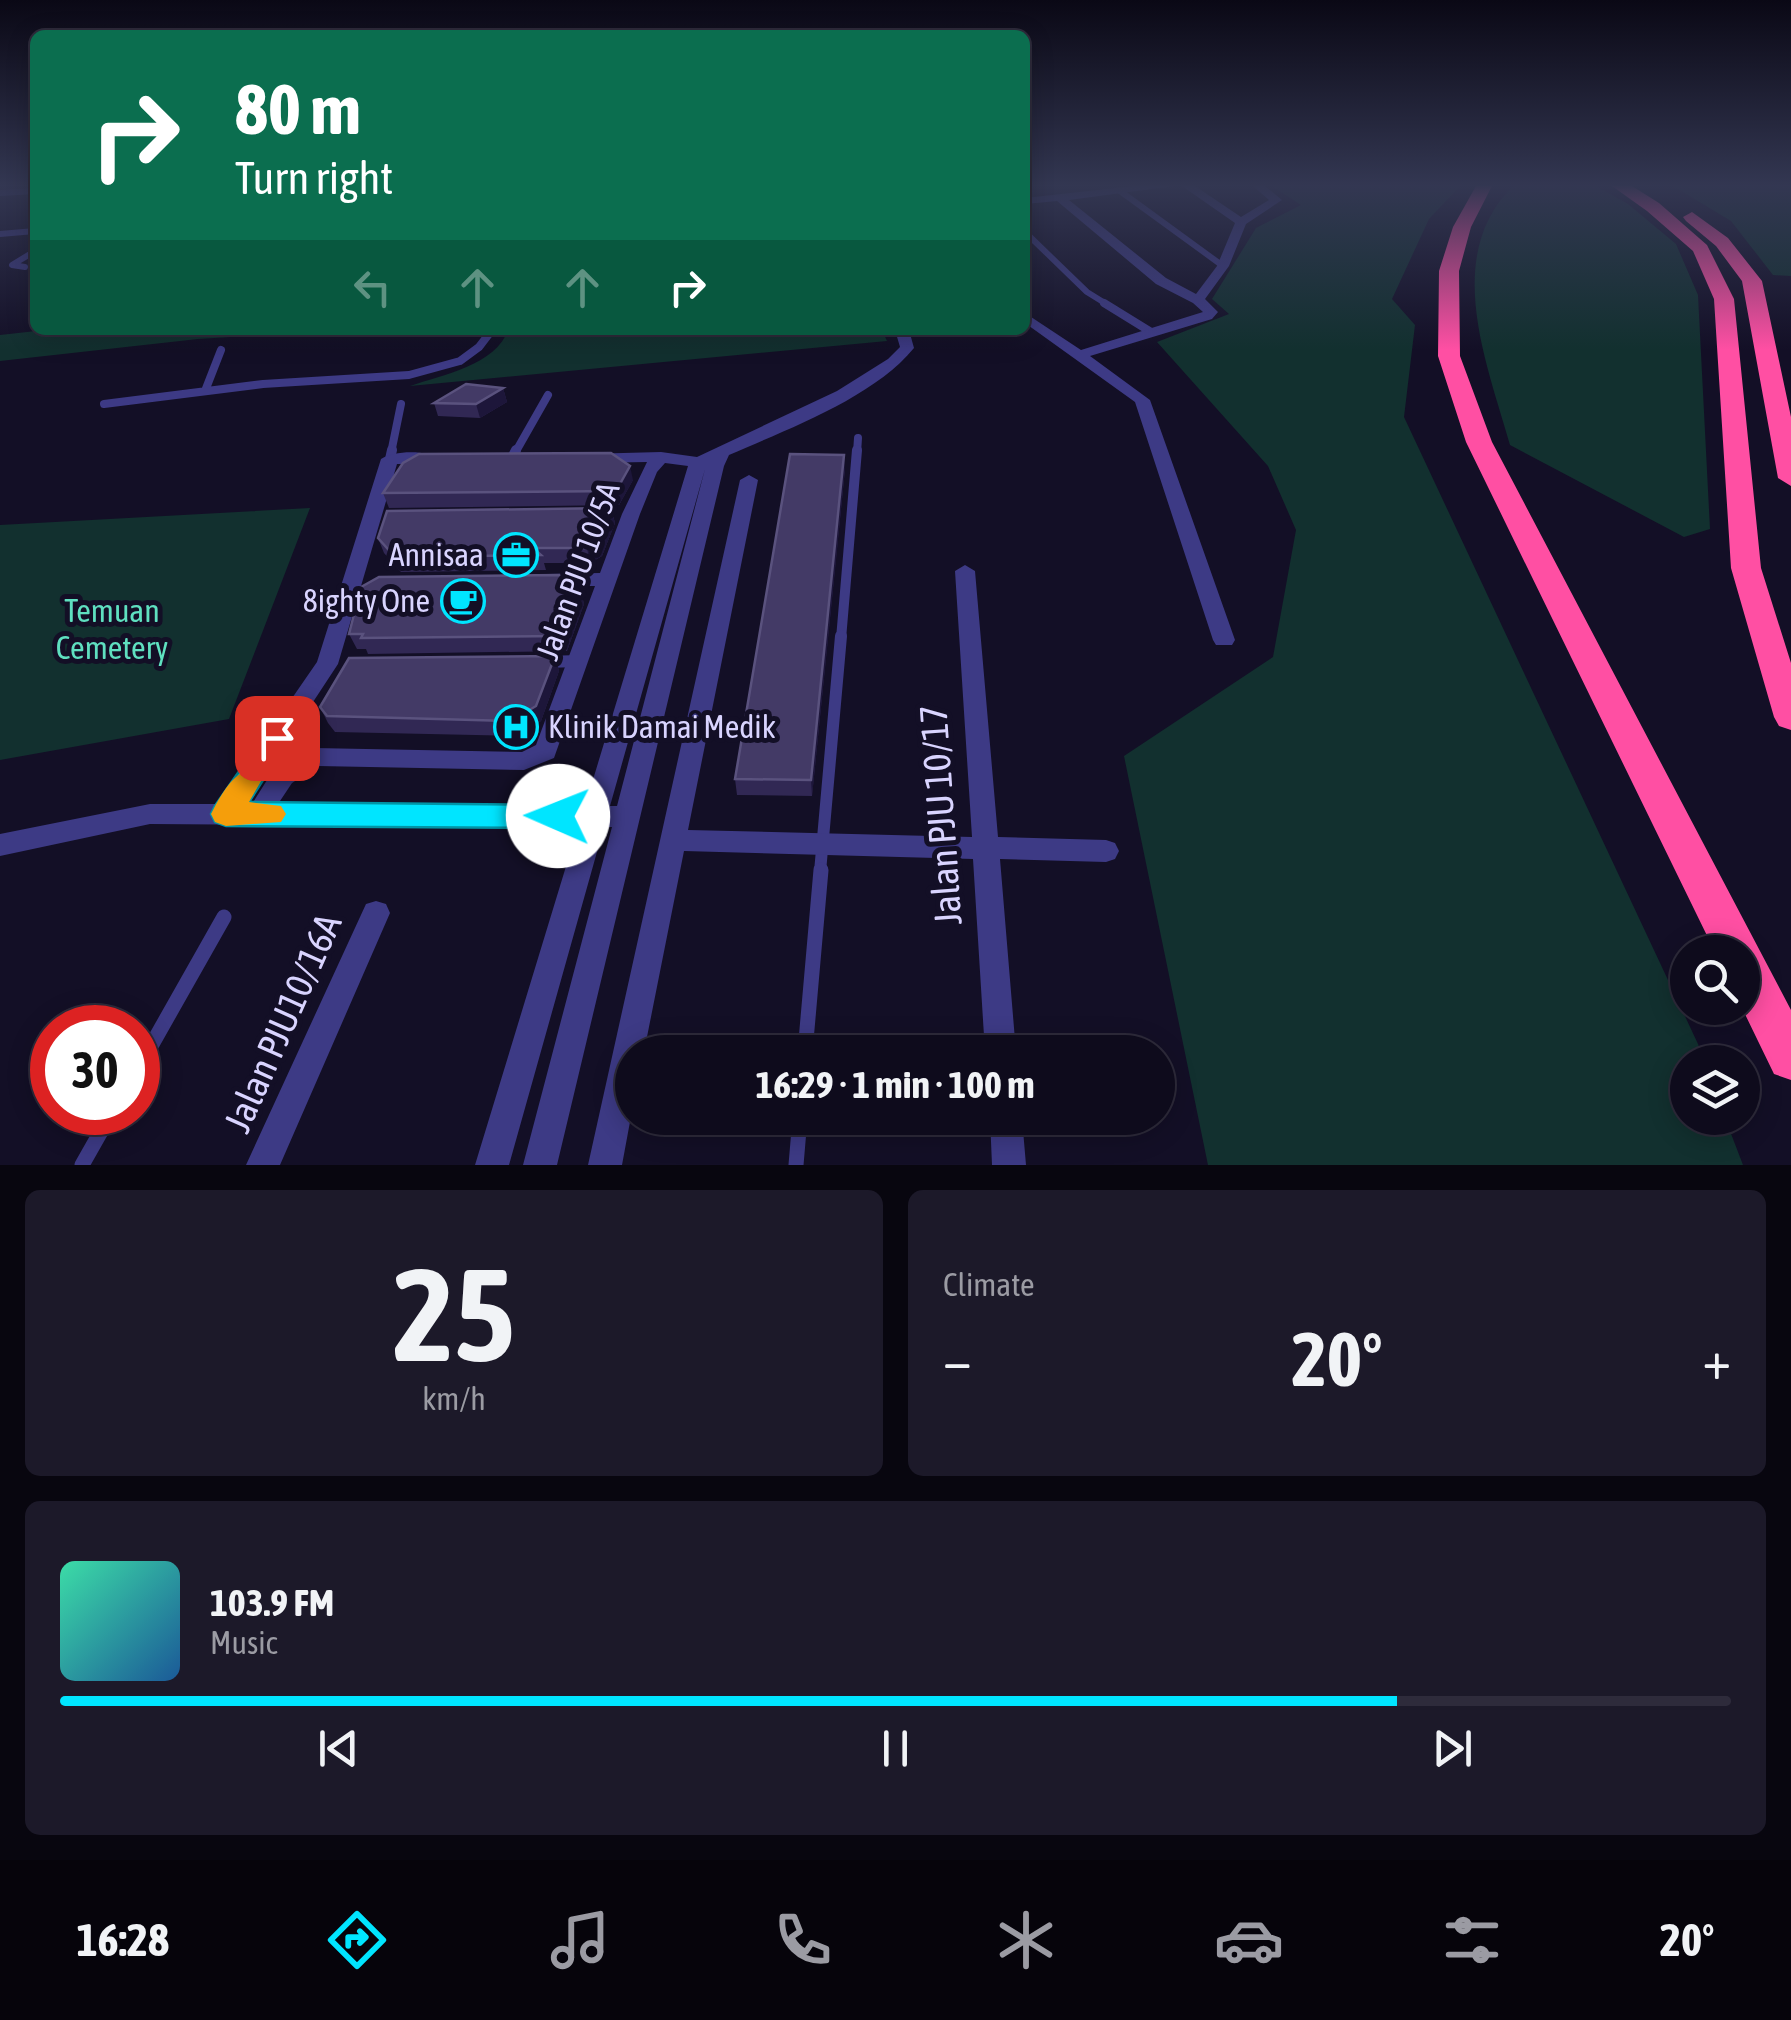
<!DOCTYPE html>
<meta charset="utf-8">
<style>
:root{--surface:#0e0b1c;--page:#1c1929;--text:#f1f3f6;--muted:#9b9ba3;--line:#2e2b3b;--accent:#00e5ff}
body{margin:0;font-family:"Asap Condensed",sans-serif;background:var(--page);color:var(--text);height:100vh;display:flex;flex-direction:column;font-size:38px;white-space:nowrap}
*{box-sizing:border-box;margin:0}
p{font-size:32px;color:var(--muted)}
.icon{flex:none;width:55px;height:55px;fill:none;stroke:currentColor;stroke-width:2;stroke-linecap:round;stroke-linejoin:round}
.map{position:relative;height:1165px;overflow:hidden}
.details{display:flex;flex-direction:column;gap:25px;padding:25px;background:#08060f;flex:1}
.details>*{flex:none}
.hud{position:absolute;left:30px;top:30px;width:1000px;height:305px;border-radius:15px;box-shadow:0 5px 25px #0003,0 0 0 2px var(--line);background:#0b6e4f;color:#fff;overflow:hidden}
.fabs{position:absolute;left:1670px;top:935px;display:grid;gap:20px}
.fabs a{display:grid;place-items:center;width:90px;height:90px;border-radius:50%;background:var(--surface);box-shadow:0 5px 25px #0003,0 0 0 2px var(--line);font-size:50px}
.speed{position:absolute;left:30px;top:1005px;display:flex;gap:20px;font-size:50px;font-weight:700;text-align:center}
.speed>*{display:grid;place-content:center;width:130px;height:130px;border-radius:50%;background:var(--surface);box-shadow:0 5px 25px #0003,0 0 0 2px var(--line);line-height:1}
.speed .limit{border:15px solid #d22;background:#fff;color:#111}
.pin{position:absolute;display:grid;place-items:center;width:85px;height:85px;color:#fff;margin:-42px;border-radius:20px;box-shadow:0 5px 15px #0006}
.me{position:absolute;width:110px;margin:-55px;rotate:271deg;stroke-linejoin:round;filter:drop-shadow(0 0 8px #0008)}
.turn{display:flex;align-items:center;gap:35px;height:210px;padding:0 40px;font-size:45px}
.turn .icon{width:130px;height:130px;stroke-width:2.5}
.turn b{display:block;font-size:70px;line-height:85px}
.lanes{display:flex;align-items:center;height:95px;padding:0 40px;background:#0003;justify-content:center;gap:50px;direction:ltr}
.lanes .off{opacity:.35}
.big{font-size:75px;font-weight:700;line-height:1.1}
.details .card{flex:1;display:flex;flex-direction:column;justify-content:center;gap:15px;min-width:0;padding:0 35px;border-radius:15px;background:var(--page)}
.details .dial{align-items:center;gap:0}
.dial b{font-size:130px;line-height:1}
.song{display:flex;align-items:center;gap:30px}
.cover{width:120px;height:120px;border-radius:15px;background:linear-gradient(135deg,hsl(160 70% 55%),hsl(210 70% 35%))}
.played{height:10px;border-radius:5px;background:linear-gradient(90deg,var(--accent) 80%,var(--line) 80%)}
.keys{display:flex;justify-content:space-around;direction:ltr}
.heat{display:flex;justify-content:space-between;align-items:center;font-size:55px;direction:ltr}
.details .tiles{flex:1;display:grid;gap:25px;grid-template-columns:1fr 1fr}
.card:last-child{grid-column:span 2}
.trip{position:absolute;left:615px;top:1035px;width:560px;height:100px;border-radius:50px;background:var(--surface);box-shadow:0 5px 25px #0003,0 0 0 2px var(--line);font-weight:700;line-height:100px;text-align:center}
.dock{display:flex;height:160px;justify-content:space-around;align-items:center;background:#06040b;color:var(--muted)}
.dock .icon{width:70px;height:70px}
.dock .on{color:var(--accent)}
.dock b{font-size:45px;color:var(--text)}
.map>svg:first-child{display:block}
.green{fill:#12302f}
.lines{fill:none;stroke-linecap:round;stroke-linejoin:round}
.service-far4{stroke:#3d3a85;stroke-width:6}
.service-far3{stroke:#3d3a85;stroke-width:8}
.service-far2{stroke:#3d3a85;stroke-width:10}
.service-far1{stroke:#3d3a85;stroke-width:12}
.service{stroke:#3d3a85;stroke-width:15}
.minor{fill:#3d3a85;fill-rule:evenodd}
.motorway{fill:#ff4fa3;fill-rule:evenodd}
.wall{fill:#312854}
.shaded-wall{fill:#1d163a}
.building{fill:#433a66;stroke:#5a527e;stroke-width:2.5}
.route{fill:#00e5ff;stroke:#0095a6;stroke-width:2.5}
.slow{fill:#f59e0b}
.labels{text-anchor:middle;stroke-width:10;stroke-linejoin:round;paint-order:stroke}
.poi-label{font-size:32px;fill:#d9d4ff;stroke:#130f26;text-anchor:end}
.street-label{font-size:32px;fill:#d9d4ff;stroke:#130f26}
.park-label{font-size:32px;fill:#5fe0c0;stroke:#130f26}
.near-street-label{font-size:38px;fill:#d9d4ff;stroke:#130f26}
</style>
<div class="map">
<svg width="1791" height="1165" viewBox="0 0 1791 1165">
<rect width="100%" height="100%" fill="#130f26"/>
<path class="green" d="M1272 186H1460L1429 219 1392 299 1415 325 1404 417 1698 1044 1705 1062H1688V1118H1725L1743 1165H1208L1124 756 1273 657 1296 530 1268 466 1157 342 1229 314 1212 299 1256 228 1301 205Z
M1513 186H1596L1628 204 1676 244 1698 295 1710 529 1684 537 1510 445C1487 363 1442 256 1513 186Z
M1673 186H1791V276L1773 275 1731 221Z
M45 330H352L198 339 0 361V335Z
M508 330H882L887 341 410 386C442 375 496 365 508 330Z
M310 508 229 719 0 760V525Z"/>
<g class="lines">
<path class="service-far4" d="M1120 191 1223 266
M0 193 35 191
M1025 232 1087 292 1108 305
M0 234 35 231
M25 267 12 265 35 251"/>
<path class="service-far3" d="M1104 303 1151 332
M205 391 221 350
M104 404 263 384 409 375 460 361 479 347 492 330
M391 453 401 404
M515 453 548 395
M857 453 858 438"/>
<path class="service-far2" d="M512 458 516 450
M390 459 392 450
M841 639 857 450"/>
<path class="service-far1" d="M543 662 580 661
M294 713 314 757
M820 872 841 636"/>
<path class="service" d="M805 1052 821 870
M138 1069 224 917
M82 1165 112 1112
M796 1165 800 1118"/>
<path class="minor" d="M1134 186H1174L1069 200 1166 278 1196 294 1217 266 1235 223 1182 186H1195L1241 217 1269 200 1253 186H1265L1282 200 1246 224 1229 266 1205 299 1218 312 1212 319 1090 356 1150 400 1235 640 1232 645H1216L1213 640 1135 402 1025 323V313L1081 350 1203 312 1193 303 1156 284 1057 201 1025 204V198Z
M895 330H909L914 348C873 398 788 429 729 455L724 466 557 1165H523L612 827H604L509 1165H475L578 827 150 824 0 856V834L150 804H219L317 662 381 459C394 450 428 450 441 459L432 464H397L338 664 246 804H252L274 769 314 748 522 752 536 745 595 586H546L536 580 546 574 600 573 622 514 647 462 591 463 585 462 582 458 585 454 661 452 697 457 837 391 888 359 900 347ZM665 463 688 466 585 806 278 804 292 783 318 766 524 770 554 758 640 514 657 472ZM705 469 617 806H610Z
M749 475 758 480 688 830 972 837 955 571 965 565 975 571 998 837 1106 840 1115 843 1119 851 1115 859 1106 862 1000 859 1016 1052H985L973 859 684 851 644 1052H632V1111L622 1165H588L740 480Z
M376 901 386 904 390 913 280 1165H246L366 904Z
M990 1118H1022L1026 1165H992Z"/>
<path class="motorway" d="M1476 186H1492L1471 227 1459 271 1460 356 1492 442 1791 1010V1080L1774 1074 1742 1008V952H1715L1466 442 1438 356 1439 271 1453 227Z
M1612 186H1632L1659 203 1707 245 1734 299 1761 568 1791 663V730L1779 726 1774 717 1731 568 1714 299 1693 251 1647 211Z
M1692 212 1728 238 1762 281 1791 417V486L1778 478 1742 281 1716 246 1686 221 1683 217Z"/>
</g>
<path class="wall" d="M503 388 507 402 480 418 438 416 434 403Z
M845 469 812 796 737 795 735 779Z
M633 480 619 505 389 508 383 493Z
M611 508 615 523 602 556 590 563H544L546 570 401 572 384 553 378 538Z
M580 588 584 604 567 651 368 654 366 649H357L349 634Z
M555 656 559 671 541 721 516 736 335 732 328 723 320 707Z"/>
<path class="shaded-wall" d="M503 388 507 402 480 418 476 404Z
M844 455 845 469 836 561 812 796 811 780Z
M630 466 633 480 619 505 616 491Z
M611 508 615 523 602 556 590 563 587 548Z
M580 588 584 604 567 651 562 636Z
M555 656 559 671 541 721 516 736 511 721Z"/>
<path class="building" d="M466 384 503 388 476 404 434 403Z
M611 453 630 466 616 491 383 493 403 463 419 454Z
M790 454 844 455 811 780 735 779Z
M611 508 599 541 587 548H533L541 555 395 557 378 538 387 511Z
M565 575 580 588 562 636 361 638 363 634H349L361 587 379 577Z
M555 656 536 706 511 721 327 716 320 707 349 658Z"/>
<linearGradient id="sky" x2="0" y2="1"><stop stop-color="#0a0815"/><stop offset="0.53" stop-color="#333752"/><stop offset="1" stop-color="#333752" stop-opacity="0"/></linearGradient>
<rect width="1791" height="350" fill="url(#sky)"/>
<path class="route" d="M277 728 286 731 290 738 249 802 558 805 569 808 573 816 569 825 558 828 226 826 215 822 211 814 215 806 267 731Z"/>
<path class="slow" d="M247 770 257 774 261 781 249 802 281 806 286 814 281 822 226 826 215 822 211 814C219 798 231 776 247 770Z"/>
<defs>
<g id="office-ring" transform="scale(2.25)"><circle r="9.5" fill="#130f26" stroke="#00e5ff" stroke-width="1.5"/><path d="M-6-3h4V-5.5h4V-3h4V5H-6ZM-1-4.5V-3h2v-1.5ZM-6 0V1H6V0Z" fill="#00e5ff"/></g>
<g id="cafe-ring" transform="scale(2.25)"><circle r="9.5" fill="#130f26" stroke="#00e5ff" stroke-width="1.5"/><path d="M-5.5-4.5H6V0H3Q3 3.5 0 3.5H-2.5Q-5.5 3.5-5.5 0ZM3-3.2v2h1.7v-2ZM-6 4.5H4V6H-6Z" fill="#00e5ff"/></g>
<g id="hospital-ring" transform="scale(2.25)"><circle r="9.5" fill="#130f26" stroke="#00e5ff" stroke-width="1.5"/><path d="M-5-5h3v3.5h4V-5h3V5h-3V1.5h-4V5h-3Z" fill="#00e5ff"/></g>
</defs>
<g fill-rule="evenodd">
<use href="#office-ring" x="516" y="555"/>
<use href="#cafe-ring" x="463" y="601"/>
<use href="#hospital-ring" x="516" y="727"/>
</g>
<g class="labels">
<g class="poi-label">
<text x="484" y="566">Annisaa</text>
<text x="430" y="612">8ighty One</text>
<text x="548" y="738" text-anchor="start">Klinik Damai Medik</text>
</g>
<g class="street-label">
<text transform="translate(578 571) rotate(-70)" y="11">Jalan PJU 10/5A</text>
</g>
<g class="park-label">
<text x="112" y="622">Temuan<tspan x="112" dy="37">Cemetery</tspan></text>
</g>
<g class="near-street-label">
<text transform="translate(941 815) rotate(-94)" y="13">Jalan PJU 10/17</text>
<text transform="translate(283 1023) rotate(-66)" y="13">Jalan PJU10/16A</text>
</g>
</g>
</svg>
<div class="fabs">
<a><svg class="icon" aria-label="search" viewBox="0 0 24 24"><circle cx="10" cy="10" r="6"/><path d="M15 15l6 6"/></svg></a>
<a><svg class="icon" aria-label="layers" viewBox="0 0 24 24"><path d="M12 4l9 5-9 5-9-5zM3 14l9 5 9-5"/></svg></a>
</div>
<div class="speed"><div class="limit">30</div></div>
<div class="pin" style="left:277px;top:738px;background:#d93025"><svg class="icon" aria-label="arrive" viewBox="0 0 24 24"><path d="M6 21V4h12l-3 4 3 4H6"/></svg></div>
<svg class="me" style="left:558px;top:816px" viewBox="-20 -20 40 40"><circle r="19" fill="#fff"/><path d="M0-13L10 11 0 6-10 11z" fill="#00e5ff"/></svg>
<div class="trip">16:29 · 1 min · 100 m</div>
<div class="hud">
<div class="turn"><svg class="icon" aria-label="right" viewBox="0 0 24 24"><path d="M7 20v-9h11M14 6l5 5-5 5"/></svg><div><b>80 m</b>Turn right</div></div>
<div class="lanes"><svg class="icon off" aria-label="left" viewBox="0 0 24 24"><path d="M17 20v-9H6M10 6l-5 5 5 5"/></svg><svg class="icon off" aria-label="ahead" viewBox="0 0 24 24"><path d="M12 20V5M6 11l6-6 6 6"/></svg><svg class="icon off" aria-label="ahead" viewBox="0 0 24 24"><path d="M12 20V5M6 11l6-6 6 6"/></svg><svg class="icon" aria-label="right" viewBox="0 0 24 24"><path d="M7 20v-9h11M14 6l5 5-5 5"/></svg></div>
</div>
</div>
<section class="details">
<div class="tiles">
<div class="card dial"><b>25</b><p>km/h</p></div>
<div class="card"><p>Climate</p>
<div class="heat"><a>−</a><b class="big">20°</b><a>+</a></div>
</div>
<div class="card">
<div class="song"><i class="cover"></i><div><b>103.9 FM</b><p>Music</p></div></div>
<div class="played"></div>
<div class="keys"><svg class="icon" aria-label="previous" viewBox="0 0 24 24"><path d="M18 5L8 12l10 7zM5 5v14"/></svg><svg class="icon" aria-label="pause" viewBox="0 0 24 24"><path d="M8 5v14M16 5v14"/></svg><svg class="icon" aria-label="next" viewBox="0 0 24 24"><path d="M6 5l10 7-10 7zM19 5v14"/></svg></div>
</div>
</div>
</section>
<nav class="dock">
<b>16:28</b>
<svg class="icon on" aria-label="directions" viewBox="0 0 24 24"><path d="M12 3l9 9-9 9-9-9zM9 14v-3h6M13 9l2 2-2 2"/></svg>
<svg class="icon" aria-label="music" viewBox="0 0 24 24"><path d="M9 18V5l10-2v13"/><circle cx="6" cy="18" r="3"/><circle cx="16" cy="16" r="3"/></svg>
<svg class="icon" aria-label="phone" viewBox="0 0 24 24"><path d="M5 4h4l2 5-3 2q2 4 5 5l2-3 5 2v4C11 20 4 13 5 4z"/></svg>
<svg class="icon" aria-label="climate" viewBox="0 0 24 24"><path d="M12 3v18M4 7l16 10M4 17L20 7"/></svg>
<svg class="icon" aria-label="car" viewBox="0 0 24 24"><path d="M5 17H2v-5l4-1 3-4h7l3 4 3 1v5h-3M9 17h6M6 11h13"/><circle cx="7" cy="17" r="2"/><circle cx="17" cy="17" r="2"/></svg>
<svg class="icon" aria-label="filters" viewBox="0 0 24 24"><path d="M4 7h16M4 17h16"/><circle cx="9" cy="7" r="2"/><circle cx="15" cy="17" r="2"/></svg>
<b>20°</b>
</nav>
